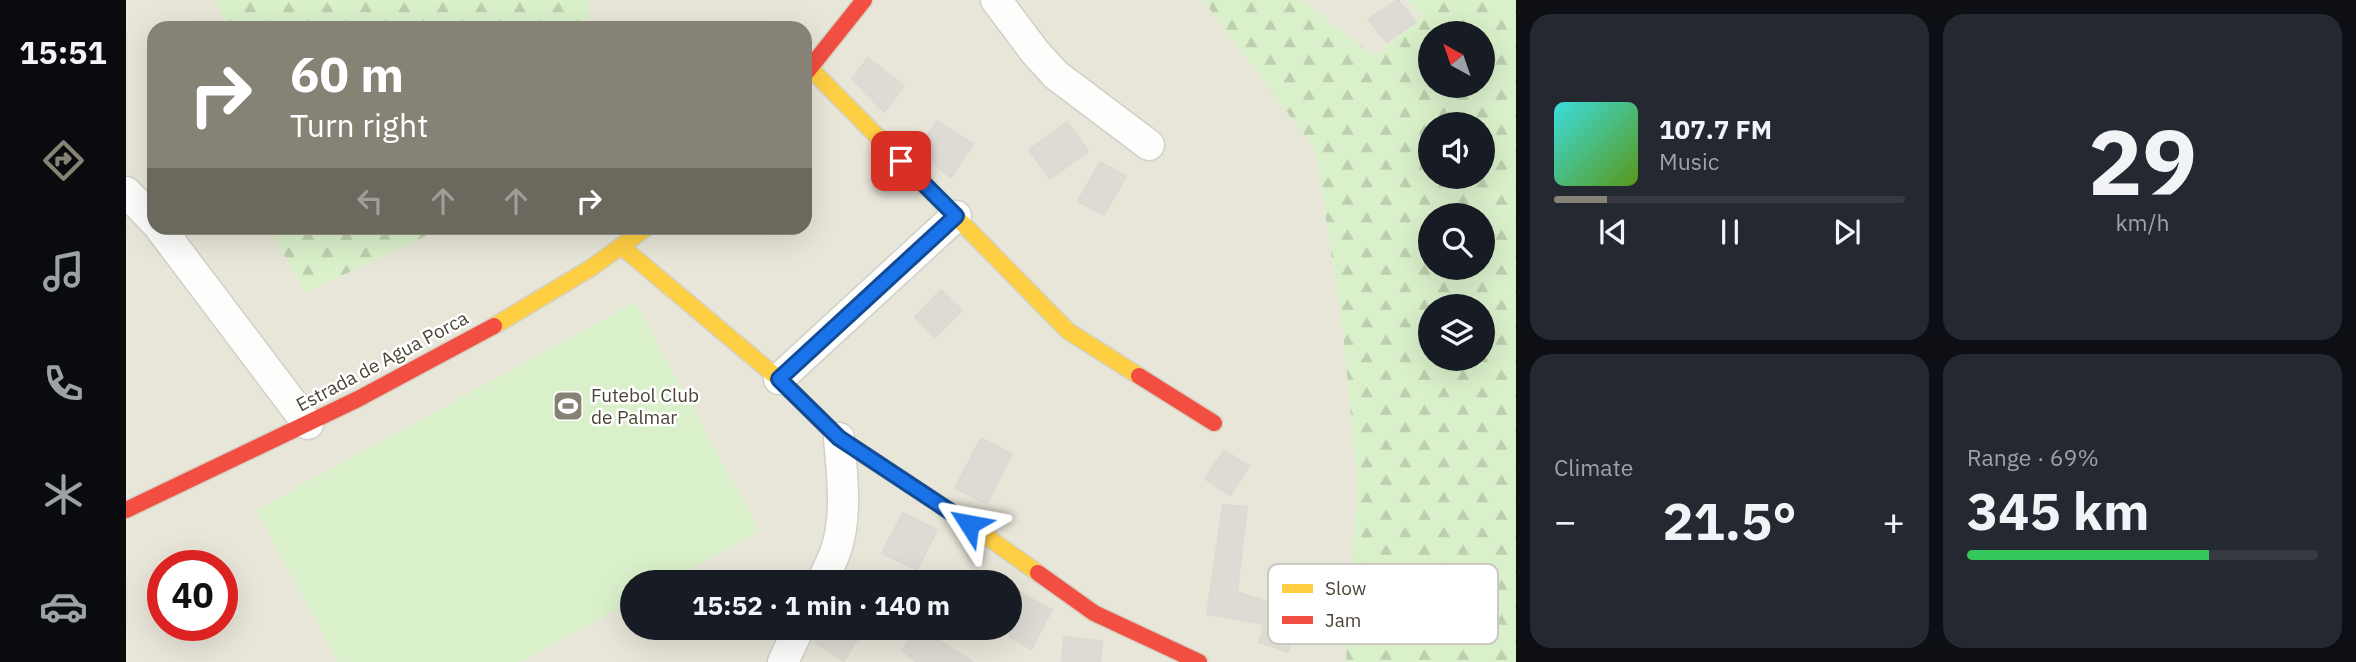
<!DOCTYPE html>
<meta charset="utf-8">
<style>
:root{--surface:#171b24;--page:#242831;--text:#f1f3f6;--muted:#9ea1a6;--line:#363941;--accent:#868276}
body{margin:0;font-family:"IBM Plex Sans",sans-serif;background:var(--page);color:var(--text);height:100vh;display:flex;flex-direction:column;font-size:26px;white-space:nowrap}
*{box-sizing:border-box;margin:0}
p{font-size:23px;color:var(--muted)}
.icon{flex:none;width:38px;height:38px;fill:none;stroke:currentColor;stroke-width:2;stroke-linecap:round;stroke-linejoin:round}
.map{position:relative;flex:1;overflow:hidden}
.sheet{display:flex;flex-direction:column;gap:14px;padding:14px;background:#0d0f14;width:840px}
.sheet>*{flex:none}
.banner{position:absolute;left:21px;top:21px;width:665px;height:214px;border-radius:21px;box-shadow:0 7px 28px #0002;background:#868276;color:#fff;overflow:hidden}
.needle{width:46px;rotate:320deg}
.buttons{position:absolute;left:1292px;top:21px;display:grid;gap:14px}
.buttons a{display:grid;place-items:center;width:77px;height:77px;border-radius:50%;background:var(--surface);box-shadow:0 7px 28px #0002;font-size:35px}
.speed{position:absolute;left:21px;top:550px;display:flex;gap:14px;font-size:35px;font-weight:700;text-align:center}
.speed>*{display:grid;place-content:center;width:91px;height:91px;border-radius:50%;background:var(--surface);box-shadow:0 7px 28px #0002;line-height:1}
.speed .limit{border:10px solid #d22;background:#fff;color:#111}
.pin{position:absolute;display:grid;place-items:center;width:60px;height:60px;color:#fff;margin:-30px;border-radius:14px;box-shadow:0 4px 10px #0006}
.me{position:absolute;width:77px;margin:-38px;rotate:304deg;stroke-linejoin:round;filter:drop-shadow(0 0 5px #0008)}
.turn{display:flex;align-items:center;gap:24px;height:147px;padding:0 28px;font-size:32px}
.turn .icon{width:91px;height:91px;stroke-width:2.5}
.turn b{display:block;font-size:49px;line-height:60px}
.lanes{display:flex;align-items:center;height:66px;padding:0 28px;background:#0003;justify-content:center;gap:35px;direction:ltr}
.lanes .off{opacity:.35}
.big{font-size:52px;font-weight:700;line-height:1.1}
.sheet .widget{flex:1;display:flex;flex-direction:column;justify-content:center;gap:10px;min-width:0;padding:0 24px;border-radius:21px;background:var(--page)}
.sheet .dial{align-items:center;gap:0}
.dial b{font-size:91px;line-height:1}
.song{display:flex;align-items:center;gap:21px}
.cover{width:84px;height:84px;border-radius:10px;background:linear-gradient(135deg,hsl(180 70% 55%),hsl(90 70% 35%))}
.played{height:7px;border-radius:4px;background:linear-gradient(90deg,var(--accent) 15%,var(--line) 15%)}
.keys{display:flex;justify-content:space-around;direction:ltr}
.heat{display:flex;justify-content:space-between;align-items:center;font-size:38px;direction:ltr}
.charge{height:10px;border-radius:5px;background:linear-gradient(90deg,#34c759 69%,var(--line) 0)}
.sheet .tiles{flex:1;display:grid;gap:14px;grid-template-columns:repeat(2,1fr)}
.trip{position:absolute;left:494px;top:570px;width:402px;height:70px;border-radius:35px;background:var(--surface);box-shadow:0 7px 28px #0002;font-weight:700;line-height:70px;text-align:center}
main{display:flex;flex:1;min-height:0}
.tab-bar{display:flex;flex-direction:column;width:126px;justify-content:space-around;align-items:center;background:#090b0e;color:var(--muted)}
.tab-bar .icon{width:49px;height:49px}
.tab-bar .on{color:var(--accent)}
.tab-bar b{font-size:32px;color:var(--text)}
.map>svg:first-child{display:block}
.residential{fill:#e8e5d9;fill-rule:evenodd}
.forest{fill:url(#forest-firs);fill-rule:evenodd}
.pitch{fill:#daf0ca}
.building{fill:#dddbd4;stroke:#dcdad2;stroke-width:2}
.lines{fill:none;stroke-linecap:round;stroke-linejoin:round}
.street-casing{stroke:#d1d0ca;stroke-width:33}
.slow-casing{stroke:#d3d2c3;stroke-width:19}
.jam-casing{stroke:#d3d2c3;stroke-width:19}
.street{stroke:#fdfdfc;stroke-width:30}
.slow{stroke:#ffcf43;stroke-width:16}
.jam{stroke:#f24e42;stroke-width:16}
.route-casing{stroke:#114b97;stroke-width:18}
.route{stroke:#1a73e8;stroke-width:12}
.labels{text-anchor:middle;stroke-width:5;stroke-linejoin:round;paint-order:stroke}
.street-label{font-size:19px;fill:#4b4636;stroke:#fff}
.poi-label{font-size:19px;fill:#4b4636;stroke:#fff;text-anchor:start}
.key{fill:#fff;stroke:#c9c8c3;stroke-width:2}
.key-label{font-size:19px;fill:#4b4636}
</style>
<main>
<nav class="tab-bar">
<b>15:51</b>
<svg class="icon on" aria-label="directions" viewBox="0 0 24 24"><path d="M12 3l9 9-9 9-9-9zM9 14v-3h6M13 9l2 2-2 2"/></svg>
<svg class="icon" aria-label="music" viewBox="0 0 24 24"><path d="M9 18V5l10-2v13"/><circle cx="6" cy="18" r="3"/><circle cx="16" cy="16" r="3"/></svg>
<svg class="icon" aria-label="phone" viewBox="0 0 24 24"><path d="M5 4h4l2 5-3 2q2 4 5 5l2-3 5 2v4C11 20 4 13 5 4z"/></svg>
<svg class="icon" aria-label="climate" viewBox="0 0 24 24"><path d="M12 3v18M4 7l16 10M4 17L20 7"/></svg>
<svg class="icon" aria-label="car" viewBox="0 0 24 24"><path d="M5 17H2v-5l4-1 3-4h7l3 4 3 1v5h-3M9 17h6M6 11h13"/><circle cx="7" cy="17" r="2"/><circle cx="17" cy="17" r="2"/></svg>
</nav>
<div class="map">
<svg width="1390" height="662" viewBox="0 0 1390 662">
<defs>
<pattern id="forest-firs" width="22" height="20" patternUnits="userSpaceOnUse" patternTransform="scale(1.75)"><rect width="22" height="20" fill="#daf0ca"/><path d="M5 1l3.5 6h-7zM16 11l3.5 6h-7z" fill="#bdcfae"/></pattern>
</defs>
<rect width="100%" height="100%" fill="#f3f2ec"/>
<path class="residential" d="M0 0H89L102 28H28V228H143L179 293 317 228H679V28H463L464 0H1077L1190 151 1217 333 1231 483 1220 662H0ZM37 565H96V625H37ZM506 583H884V628H506Z
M1176 0H1281L1297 16 1249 56Z"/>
<path class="forest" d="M89 0H464L463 28H102Z
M1077 0H1176L1249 56 1297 16 1281 0H1390V662H1220L1231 482 1217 333 1190 151ZM1304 33H1356V86H1304ZM1304 124H1356V177H1304ZM1304 215H1356V268H1304ZM1304 306H1356V359H1304Z
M143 228H317L179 293Z"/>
<path class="pitch" d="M509 302 634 531 540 583H506V601L395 662H212L130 510Z"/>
<path class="building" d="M1272 0 1290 22 1261 42 1242 19Z
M742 58 778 86 758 112 726 79Z
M811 121 847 144 825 177 815 170 793 148Z
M941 122 962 151 924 179 903 150Z
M974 162 1000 176 978 215 952 201Z
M815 290 836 310 809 337 789 317Z
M855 438 886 454 861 504 829 488Z
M1098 450 1123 466 1104 495 1079 479Z
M1097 505 1121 507 1111 592 1204 622 1200 635 1169 630 1162 652 1133 642 1139 624 1081 614Z
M777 513 811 530 791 570 756 553Z
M893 592 926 610 905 649 884 637V609Z
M698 628H713L731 640 718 661 689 642Z
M792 628H793L847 662H791L776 650Z
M938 637 976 641 974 662H936Z"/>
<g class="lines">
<g class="street-casing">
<path id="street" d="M870 0 909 52 930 75 1023 145
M0 192 28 221
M34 228 182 424
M653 379 830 216
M695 583C700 573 705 563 709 553 722 517 716 475 713 438
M657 662 673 628"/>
</g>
<g class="slow-casing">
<path id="slow" d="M684 68 942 331 1013 376
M496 247 653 379 713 438 843 524 912 573
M368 326 465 268 520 228"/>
</g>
<g class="jam-casing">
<path id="jam" d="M679 74 738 0
M1013 376 1088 423
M0 510 232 399 368 326
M912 573 968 613 1073 662"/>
</g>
<use href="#street" class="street"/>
<use href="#slow" class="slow"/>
<use href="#jam" class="jam"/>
</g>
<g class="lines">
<g class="route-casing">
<path id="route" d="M775 161 830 216 653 379 713 438 843 524"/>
</g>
<use href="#route" class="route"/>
</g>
<defs>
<g id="stadium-square" transform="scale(1.575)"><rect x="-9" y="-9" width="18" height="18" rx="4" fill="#868276" stroke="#fff"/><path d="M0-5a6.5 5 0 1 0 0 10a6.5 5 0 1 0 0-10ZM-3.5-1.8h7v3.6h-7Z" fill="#fff"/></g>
</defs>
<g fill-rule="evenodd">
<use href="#stadium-square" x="442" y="406"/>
</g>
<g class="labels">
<g class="street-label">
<text transform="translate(256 361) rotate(-28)" y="7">Estrada de Agua Porca</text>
</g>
<g class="poi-label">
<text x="465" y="402">Futebol Club<tspan x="465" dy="22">de Palmar</tspan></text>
</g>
</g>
<rect x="1142" y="564" width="230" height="80" rx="10" class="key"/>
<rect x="1156" y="584" width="31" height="9" fill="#ffcf43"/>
<rect x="1156" y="616" width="31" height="8" fill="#f24e42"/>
<g class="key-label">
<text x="1199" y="595">Slow</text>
<text x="1199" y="627">Jam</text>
</g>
</svg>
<div class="buttons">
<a><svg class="needle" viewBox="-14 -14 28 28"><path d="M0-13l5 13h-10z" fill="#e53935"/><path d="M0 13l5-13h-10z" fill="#9ea1a6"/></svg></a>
<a><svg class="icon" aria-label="sound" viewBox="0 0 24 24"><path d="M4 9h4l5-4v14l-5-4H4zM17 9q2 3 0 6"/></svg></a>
<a><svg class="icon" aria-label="search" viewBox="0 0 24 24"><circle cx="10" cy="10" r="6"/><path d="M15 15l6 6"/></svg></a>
<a><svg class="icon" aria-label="layers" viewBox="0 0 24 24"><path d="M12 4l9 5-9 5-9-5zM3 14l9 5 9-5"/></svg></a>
</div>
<div class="speed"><div class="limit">40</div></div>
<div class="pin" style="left:775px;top:161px;background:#d93025"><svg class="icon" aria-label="arrive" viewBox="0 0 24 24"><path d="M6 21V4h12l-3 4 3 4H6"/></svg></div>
<svg class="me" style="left:843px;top:524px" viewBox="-20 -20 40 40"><path d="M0-17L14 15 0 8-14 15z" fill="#1a73e8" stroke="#fff" stroke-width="4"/></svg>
<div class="trip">15:52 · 1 min · 140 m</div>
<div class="banner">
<div class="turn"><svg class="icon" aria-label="right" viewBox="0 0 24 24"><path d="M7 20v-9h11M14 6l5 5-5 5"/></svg><div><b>60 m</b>Turn right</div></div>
<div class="lanes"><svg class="icon off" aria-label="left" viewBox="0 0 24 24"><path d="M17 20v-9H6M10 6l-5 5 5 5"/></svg><svg class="icon off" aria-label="ahead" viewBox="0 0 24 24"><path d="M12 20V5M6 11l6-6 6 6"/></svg><svg class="icon off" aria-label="ahead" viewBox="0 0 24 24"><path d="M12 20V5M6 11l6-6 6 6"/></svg><svg class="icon" aria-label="right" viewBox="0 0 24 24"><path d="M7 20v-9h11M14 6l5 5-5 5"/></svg></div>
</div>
</div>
<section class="sheet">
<div class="tiles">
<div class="widget">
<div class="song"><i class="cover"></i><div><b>107.7 FM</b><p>Music</p></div></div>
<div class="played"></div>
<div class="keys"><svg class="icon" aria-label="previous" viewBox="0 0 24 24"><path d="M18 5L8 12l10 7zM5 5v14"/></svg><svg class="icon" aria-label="pause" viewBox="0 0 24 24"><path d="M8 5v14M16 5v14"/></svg><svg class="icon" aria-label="next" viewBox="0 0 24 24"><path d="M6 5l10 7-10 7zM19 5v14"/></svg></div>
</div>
<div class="widget dial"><b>29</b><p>km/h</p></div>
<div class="widget"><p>Climate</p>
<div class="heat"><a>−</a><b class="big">21.5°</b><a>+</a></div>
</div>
<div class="widget"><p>Range · 69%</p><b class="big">345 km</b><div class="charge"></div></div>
</div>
</section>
</main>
